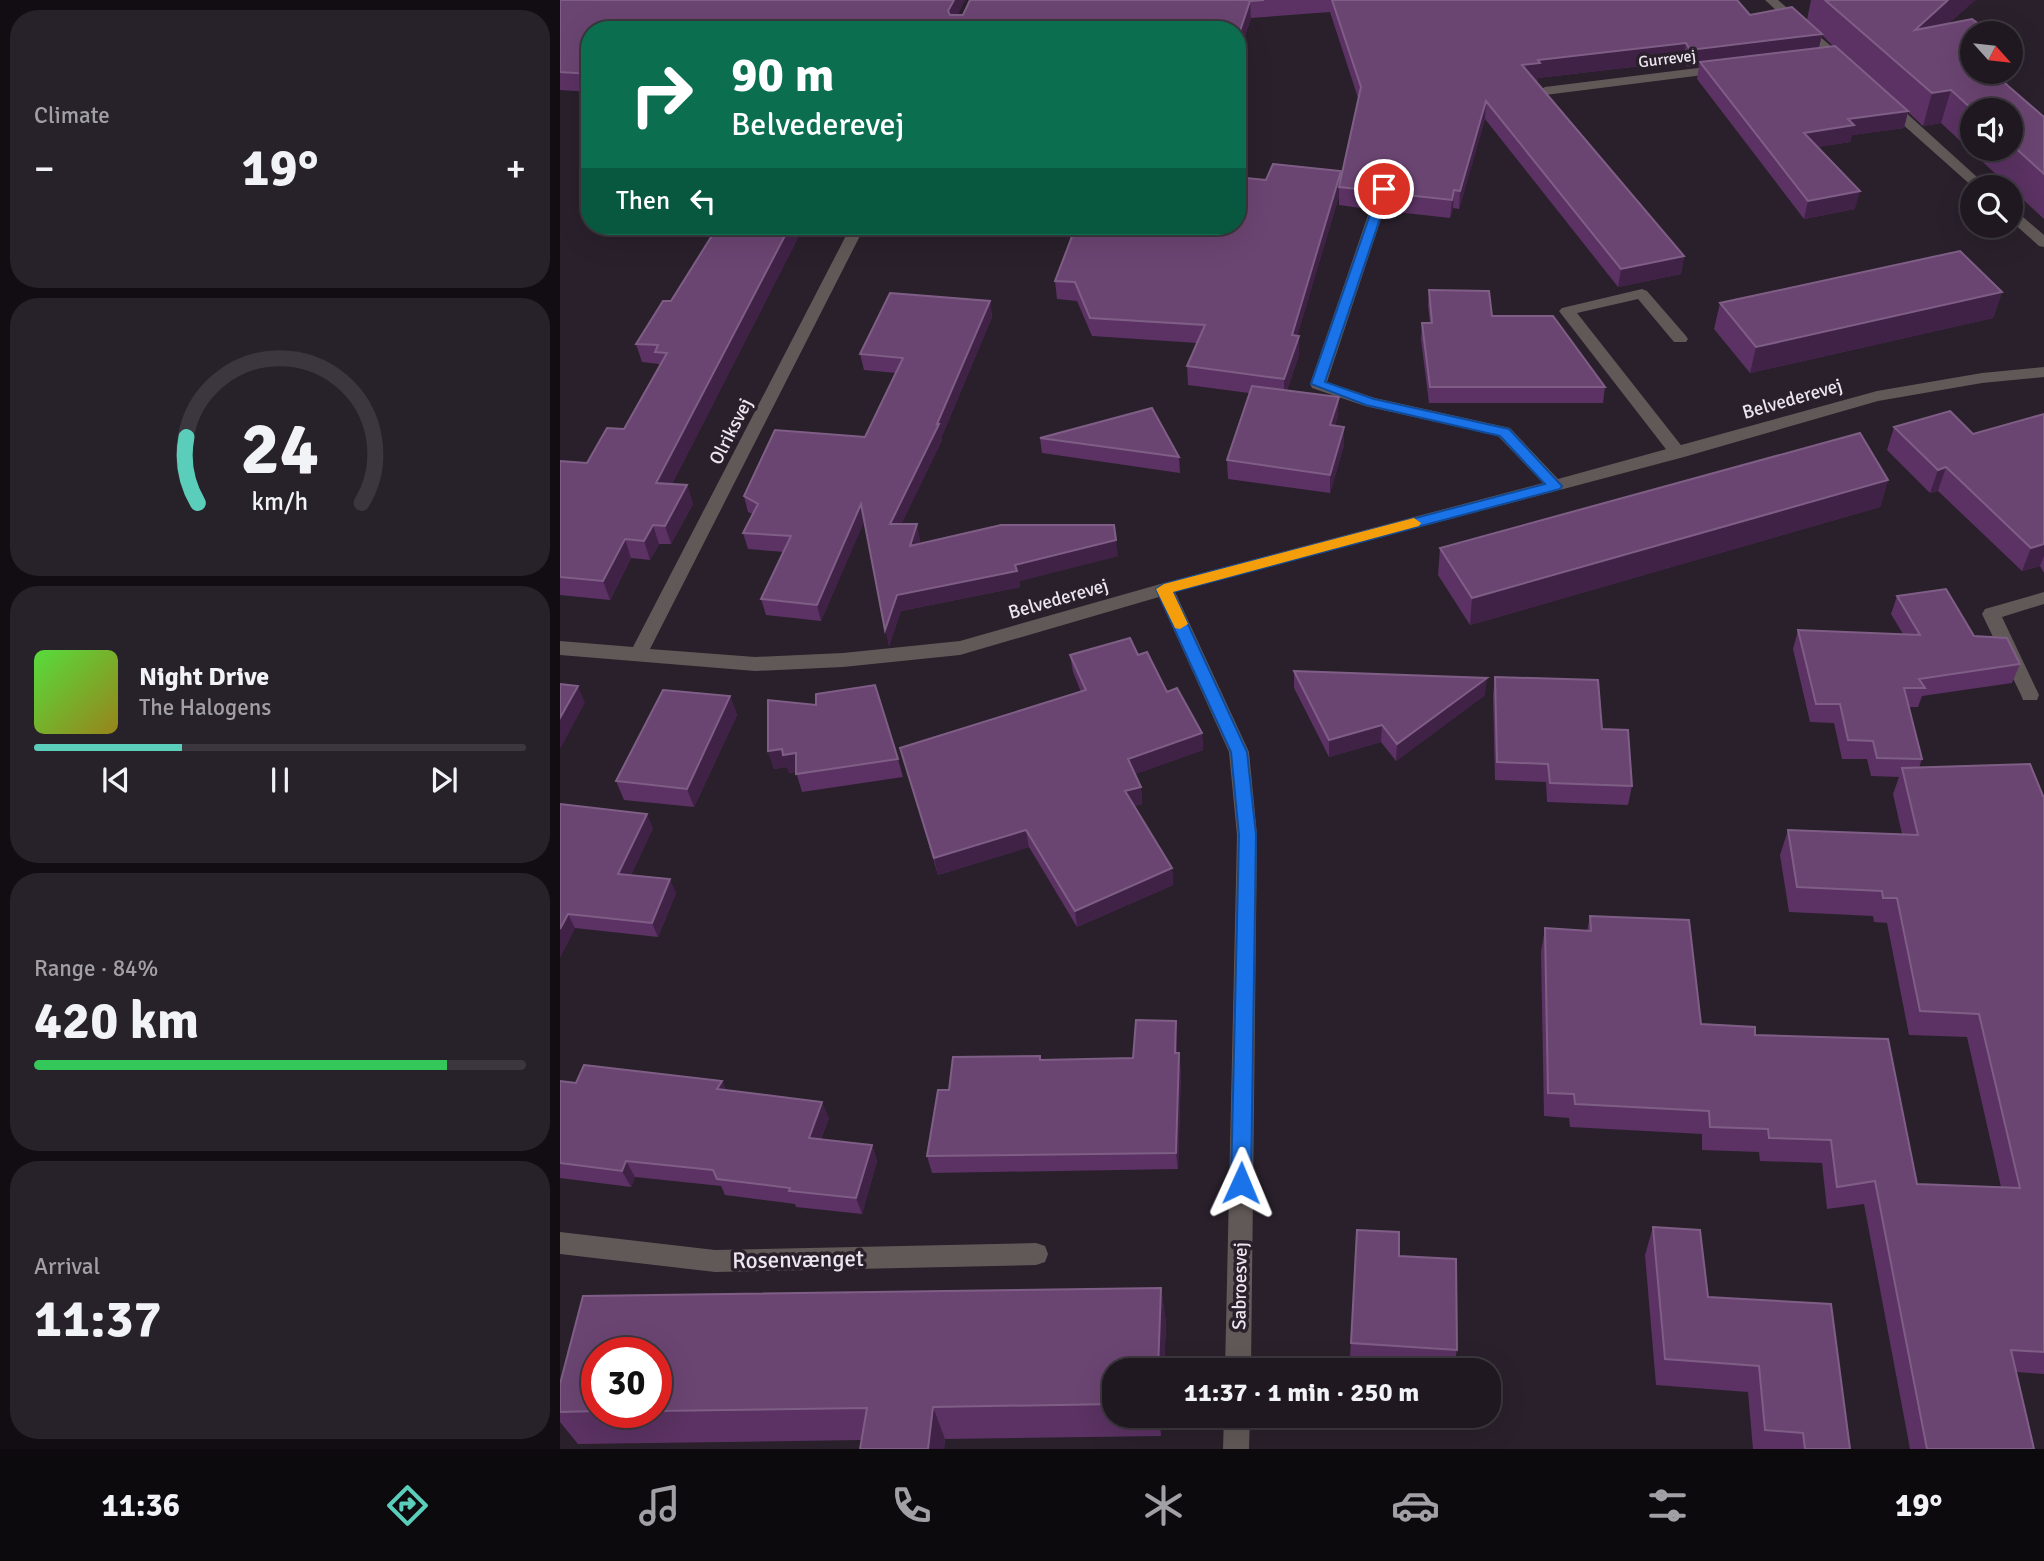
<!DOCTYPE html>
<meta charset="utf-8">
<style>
:root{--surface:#1f1820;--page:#272129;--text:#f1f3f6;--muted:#a1a0a5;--line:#3c373e;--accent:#5bcebb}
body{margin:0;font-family:Signika,sans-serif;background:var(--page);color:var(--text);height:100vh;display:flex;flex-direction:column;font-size:26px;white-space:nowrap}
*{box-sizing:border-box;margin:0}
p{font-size:23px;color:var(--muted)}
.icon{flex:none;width:38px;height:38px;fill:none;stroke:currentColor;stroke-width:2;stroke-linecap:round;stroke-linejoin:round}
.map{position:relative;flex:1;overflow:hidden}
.panel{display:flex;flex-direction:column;gap:10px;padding:10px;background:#110d12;width:560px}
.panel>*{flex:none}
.guide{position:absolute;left:21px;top:21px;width:665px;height:214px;border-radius:28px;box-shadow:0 7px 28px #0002,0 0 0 2px var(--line);background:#0b6e4f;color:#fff;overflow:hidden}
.needle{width:46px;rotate:117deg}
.fabs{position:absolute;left:1400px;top:21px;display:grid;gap:14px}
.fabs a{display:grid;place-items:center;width:63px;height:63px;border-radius:50%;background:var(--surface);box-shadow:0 7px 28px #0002,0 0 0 2px var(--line);font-size:35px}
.speed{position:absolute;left:21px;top:1337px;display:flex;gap:14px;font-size:35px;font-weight:700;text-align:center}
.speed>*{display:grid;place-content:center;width:91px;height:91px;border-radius:50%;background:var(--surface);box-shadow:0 7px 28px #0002,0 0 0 2px var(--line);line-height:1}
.speed .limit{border:10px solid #d22;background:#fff;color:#111}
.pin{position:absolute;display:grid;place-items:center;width:60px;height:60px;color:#fff;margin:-30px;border:4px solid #fff;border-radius:50%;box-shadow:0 2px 7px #0007}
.me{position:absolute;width:77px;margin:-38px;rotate:1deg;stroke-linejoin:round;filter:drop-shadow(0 0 5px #0008)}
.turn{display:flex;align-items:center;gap:24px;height:147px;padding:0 35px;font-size:32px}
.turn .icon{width:91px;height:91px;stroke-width:2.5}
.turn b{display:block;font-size:49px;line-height:60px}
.then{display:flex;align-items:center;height:66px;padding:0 35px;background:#0003;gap:14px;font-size:26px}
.big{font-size:52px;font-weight:700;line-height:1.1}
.panel .card{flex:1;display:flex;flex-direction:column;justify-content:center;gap:10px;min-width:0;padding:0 24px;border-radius:28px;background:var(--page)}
.panel .dial{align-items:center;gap:0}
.dial svg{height:182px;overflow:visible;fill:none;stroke:var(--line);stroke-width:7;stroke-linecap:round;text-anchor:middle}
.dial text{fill:var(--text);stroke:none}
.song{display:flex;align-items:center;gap:21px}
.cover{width:84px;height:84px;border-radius:10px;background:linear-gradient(135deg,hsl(110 70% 55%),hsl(50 70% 35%))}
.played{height:7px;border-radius:4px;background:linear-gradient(90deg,var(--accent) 30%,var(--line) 30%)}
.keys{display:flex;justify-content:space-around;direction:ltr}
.heat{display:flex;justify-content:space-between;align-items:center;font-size:38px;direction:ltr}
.charge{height:10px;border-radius:5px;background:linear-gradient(90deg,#34c759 84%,var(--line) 0)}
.trip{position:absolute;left:542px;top:1358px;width:399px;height:70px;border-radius:28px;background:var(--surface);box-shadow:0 7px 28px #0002,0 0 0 2px var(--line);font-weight:700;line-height:70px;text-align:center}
.tab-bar{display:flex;height:112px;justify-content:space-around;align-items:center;background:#0c0a0d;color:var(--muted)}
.tab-bar .icon{width:49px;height:49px}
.tab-bar .current{color:var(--accent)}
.tab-bar b{font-size:32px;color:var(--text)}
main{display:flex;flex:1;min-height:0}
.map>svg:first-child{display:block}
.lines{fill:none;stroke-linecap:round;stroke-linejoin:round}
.service{fill:#615957;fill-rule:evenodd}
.minor{fill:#615957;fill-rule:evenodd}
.tertiary{fill:#615957;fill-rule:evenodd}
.wall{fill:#5b3263;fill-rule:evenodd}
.shaded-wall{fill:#402247}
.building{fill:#6b4572;stroke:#7f5e86;stroke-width:2}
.route{fill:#1a73e8;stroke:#114b97;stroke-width:2}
.slow{fill:#f59e0b}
.labels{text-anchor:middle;stroke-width:7;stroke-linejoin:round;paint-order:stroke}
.far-street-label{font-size:16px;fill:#ece6ee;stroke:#29202b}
.street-label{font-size:19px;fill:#ece6ee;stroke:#29202b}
.near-street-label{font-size:23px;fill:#ece6ee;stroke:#29202b}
</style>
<main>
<section class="panel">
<div class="card"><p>Climate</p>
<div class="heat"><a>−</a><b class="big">19°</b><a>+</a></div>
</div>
<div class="card dial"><svg viewBox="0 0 100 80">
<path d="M14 69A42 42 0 1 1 86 69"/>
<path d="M14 69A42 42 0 0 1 9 40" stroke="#5bcebb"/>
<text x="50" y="56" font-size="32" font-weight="700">24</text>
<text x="50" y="72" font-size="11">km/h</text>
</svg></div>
<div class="card">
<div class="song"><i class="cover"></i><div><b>Night Drive</b><p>The Halogens</p></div></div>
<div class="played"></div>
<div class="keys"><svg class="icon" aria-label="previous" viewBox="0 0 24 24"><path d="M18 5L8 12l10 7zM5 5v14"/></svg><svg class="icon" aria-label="pause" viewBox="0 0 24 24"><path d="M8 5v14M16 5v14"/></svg><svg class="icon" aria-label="next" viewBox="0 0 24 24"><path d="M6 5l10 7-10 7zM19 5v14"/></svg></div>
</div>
<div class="card"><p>Range · 84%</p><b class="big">420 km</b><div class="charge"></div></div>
<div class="card"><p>Arrival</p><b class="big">11:37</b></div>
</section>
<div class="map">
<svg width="1484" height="1449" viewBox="0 0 1484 1449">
<rect width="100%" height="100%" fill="#29202b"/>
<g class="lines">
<path class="service" d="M1082 289 1087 291 1126 336 1128 339 1126 342H1114L1078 299 1017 313 1124 449 1126 453 1118 458 1112 457 999 311 1002 308Z
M1484 592V604L1442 617 1479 695 1477 700H1463L1461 695 1422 614 1425 609Z"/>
<path class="minor" d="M1162 65 1169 69 1167 72 985 95 978 91 985 87Z
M824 185 831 189 767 382 815 398 950 428 998 479 1317 391 1422 373 1484 367V377L1422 383 1318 401 1124 457 615 592 689 752 697 835 691 1370H665L677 835 669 752 599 597 400 655 283 667 195 671 0 655V641L73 647 291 226H305L90 649 195 657 283 653 400 641 604 583 983 483 938 436 805 406 752 388 750 384 817 189Z
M0 1232 155 1250 476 1243 485 1246 488 1254 485 1262 476 1265 155 1272 0 1254Z
M664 1416H690L689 1449H663Z"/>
<path class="tertiary" d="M1205 0H1218L1288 61V67H1278Z
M1327 99 1332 100 1428 187H1413L1322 106V100Z
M1451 210 1456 211 1484 235V247L1479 246 1451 221Z"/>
</g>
<path class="wall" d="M0 0H405L397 15H403L410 0H1177L1190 15 1247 20 1251 0H1415L1389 23 1447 85 1484 117V219L1381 123 1363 126 1348 112 1344 128 1292 135 1290 142 1257 147 1295 209 1244 219 1137 79 1139 66 1128 67 1123 61 978 78V81H976L1124 256 1121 274 1058 287 925 119 899 209 893 208 890 218 827 211V193L829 185 825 183 815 188 808 209 779 205V196L737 336H739V355L727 390 778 415 775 426 784 445 770 493 668 479 667 460 689 393 628 385 627 366 637 343 532 336 517 301 497 299 495 281 513 233 498 232 497 226H677L706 180 781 171V177L798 98 770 12 691 18 677 59V30H30V92L0 90ZM1262 35 1273 46 1259 48ZM1412 110H1451V149H1412Z
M244 226 112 484 127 485 133 504 111 544H99L90 560 71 558 50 600 0 595V461L27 463 64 429 99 366V364L82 362 76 344 111 301Z
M869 290 932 316 1045 387 1043 403H869L861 339 862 323H870L868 306Z
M1442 292 1433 318 1190 373 1154 329 1160 303Z
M430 301 432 317 382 436V440L341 524 360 540 359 544 558 556 459 581 460 587 341 611 329 646 304 521 261 621 206 615 201 599 224 552 188 549 183 533 193 514 188 512 184 496 305 437 336 373 304 370 300 354Z
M1484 414V573L1480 566 1462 571 1378 491 1370 493 1327 450 1334 427 1413 434Z
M480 438 619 457 620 473 482 453Z
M1328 480 1320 507 910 625 878 575 880 548Z
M1337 596 1414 636 1460 664 1452 683 1362 696 1358 707H1349L1362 759 1359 768 1484 796V1374L1456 1372 1474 1449H1350L1304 1204 1267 1209 1262 1163 1200 1161 1199 1152 1142 1150V1134L1010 1127 1009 1118 984 1116 981 952 985 928 1027 931 1030 916 1141 1024 1195 1035 1357 1184 1441 1187 1407 1037 1349 1035 1327 923 1314 922 1313 916 1229 912 1220 855 1228 830 1342 834 1333 794 1339 777 1311 776 1307 759H1282L1274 723 1250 722 1233 649 1238 630 1343 634 1331 614Z
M510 655H578L642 733 643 750 575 774 581 787 582 804 574 806 612 868 613 885 517 927 469 847 378 875 345 765 340 748 521 692 513 672Z
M734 671 925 695 836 761 821 742 769 757 734 688Z
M935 677 1042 729 1072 786 1068 805 987 802 986 782 935 780 933 695Z
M170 696 177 715 134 807 64 800 56 781Z
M208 751 338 759 343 777 242 792 236 772 229 773 227 767 214 769Z
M0 804 93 828 71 875 116 893 98 937 15 928 0 957Z
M617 1039V1053L621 1070 618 1169 372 1173 367 1156 389 1090 481 1060 573 1058Z
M0 1081 16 1083 162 1081 166 1090 269 1118 261 1139 312 1145 317 1161 302 1214 236 1207 235 1204 165 1195 161 1186 75 1177 71 1187 0 1178Z
M1093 1227 1148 1297 1290 1449H1193L1188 1392 1096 1385 1085 1255Z
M797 1230 839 1256 897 1350 894 1365 790 1358Z
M601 1288 606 1323 604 1370H555V1416H602L601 1436 385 1439 384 1449H300L302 1440 18 1444 0 1422V1384L23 1296ZM37 1353H96V1412H37Z"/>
<path class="shaded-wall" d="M394 0H405L391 29 388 11Z
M1388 0H1415L1347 62 1355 30Z
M690 1 691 18 677 59V40Z
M1262 34 1258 51 1140 62 1139 66 1128 67 1130 50Z
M1126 43 1123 61 978 78V81L961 83 962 65 978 60Z
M1457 53 1447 86 1417 72H1451V55Z
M1391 90 1381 123 1363 126 1372 93Z
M926 101 925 119 899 209 900 191Z
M1348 111 1344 128 1292 135 1290 142 1240 150 1244 133 1288 119Z
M826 165 825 183 815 188 808 209V190L815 170Z
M781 171V187H779V196L732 354V335Z
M894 190 893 208 890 218 892 200Z
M1300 191 1295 209 1244 219 1248 201Z
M230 226H244L103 502 96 483Z
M1124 256 1121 274 1058 287 1061 269Z
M1442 292 1433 318 1190 373 1196 347Z
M430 301 432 317 382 436V440L334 540 330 524 377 424Z
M739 336V355L724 398V379Z
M779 397 778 415 770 443V425Z
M784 427V445L770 493V475Z
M1386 467 1378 491 1370 493 1378 470Z
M1328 480 1320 507 910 625 912 598Z
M127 485 133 504 111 544 105 526Z
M301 504 305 520 261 621 257 605Z
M357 524 360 540 354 562 350 546Z
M93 525 99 544 90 560 84 541Z
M65 539 71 558 50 600 43 581Z
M556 540 558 556 459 581 460 587 341 611 329 646 325 630 337 595Z
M1484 544V556L1480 566 1462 571 1471 548Z
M927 678 925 695 836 761 837 744Z
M18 686 25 703 0 749V718Z
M170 696 177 715 134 807 127 789Z
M822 725 821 742 769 757V740Z
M642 733 643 750 570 776 568 759Z
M222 749 236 753 242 771 229 773 227 767 214 769 208 751Z
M581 787 582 804 567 808 565 791Z
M87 814 93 828 65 888 58 874Z
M466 830 469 847 378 875 374 858Z
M612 868 613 885 517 927 515 911Z
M110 879 116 893 98 937 92 923Z
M8 914 15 928 0 957V929Z
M616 1021 617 1039 616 1070 615 1053Z
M619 1053 621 1070 618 1169 616 1153Z
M162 1081 169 1097 157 1089Z
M262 1102 269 1118 255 1154 249 1138Z
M312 1145 317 1161 302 1214 296 1198Z
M66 1161 75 1177 71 1187 62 1171Z
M601 1288 606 1323 604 1370H598Z
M373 1407 385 1439 384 1449H368Z
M598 1416H602L601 1436Z"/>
<path class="building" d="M0 0H394L388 11 390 15H403L410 0H704L690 1 677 40V30H30V74L0 72Z
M772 0H1177L1190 15 1232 7 1262 34 1130 50 1126 43 978 60 980 63 962 65 1124 256 1061 269 926 101 900 191 894 190 892 200 827 193 834 170 826 165 815 170 808 190 779 187 801 87Z
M1265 0H1388L1355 30 1412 19 1431 33H1412V72H1432L1484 117V174L1451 144V110H1413L1391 90 1372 93Z
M1275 46 1348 111 1288 119 1294 125 1244 133 1300 191 1248 201 1140 62Z
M1451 49 1457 53 1451 55Z
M713 164 781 171 732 335 739 336 724 379 627 366 645 325 530 318 515 282 495 281 516 226H677V177L706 180Z
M158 226H230L96 483 127 485 105 526 93 525 84 541 65 539 43 581 0 577V461L27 463 47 428 64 429 107 353 95 352 98 345 76 344 103 301H111Z
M1400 251 1442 292 1196 347 1160 303Z
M869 290 929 291 932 316H993L1045 387H870L862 323H872Z
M330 293 430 301 377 424H379L330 524H357L350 546 441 525H554L556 540 455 565 457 571 337 595 325 630 301 504 257 605 201 599 231 536 183 533 198 504 184 496 215 430 305 437 343 358 300 354Z
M692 386 779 397 770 425 784 427 770 475 667 460Z
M592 408 619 457 480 438Z
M1390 411 1413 434 1484 414V544L1471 548 1386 467 1378 470 1334 427Z
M1300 433 1328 480 912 598 880 548Z
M1386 589 1414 636 1447 638 1460 664 1359 679 1365 688H1344L1362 759 1317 758 1313 741 1288 740 1280 704H1256L1238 630 1360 635 1337 596Z
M570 638 578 655 587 652 607 692 617 688 642 733 568 759 581 787 565 791 612 868 515 911 466 830 374 858 340 748 526 690 510 655Z
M734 671 927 678 837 744 822 725 769 740Z
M935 677 1038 680 1042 729 1068 730 1072 786 990 783 988 764 937 762Z
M0 684 18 686 0 718Z
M315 685 338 759 236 774V753L223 755 222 749 208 751V700L256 705V694Z
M103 690 170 696 127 789 56 781Z
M1470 764 1483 796H1484V1352L1451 1350 1474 1449H1367L1315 1181 1277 1187 1271 1140 1209 1138 1208 1129 1150 1127 1149 1111 1015 1104 1014 1094 988 1093 985 928 1031 931 1030 916 1129 920 1141 1024 1195 1027V1035L1328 1039 1357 1184 1460 1188 1419 1014 1360 1011 1337 898H1323L1322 891 1237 887 1228 830 1358 835 1342 768Z
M0 804 87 814 58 874 110 879 92 923 8 914 0 929Z
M576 1020 616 1021 615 1053H619L616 1153 367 1156 378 1090H389L393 1057 480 1056V1060L573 1058Z
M24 1065 162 1081 157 1089 262 1102 249 1138 312 1145 296 1198 229 1191 230 1188 157 1179 153 1170 66 1161 62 1171 0 1163V1081L16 1083Z
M1093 1227 1140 1230 1148 1297 1271 1304 1290 1449H1245L1243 1433 1205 1430 1199 1366 1105 1359Z
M797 1230 839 1232V1256L896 1259 897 1350 791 1343Z
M601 1288 598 1370H555V1404L373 1407 368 1449H300L307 1408 96 1411V1353H37V1411L0 1412V1384L23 1296Z"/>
<path class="route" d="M820 186 830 189 765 382 814 399 949 429 1002 486 1000 489 613 592 687 752 696 835 691 1183 688 1189 681 1192 674 1189 671 1183 679 835 671 752 596 589 604 584 985 484 940 436 806 405 751 384Z"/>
<path class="slow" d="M854 518 861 523 859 526 613 592 628 624 620 629 615 628 596 589 604 584Z"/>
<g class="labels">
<g class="far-street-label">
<text transform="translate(1107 58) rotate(-7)" y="6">Gurrevej</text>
</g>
<g class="street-label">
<text transform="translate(1232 398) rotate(-16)" y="7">Belvederevej</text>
<text transform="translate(170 431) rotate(-63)" y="7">Olriksvej</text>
<text transform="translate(498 598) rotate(-16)" y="7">Belvederevej</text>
<text transform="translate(679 1286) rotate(-89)" y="7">Sabroesvej</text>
</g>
<g class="near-street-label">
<text transform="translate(238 1259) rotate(-1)" y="8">Rosenvænget</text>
</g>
</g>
</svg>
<div class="fabs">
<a><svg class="needle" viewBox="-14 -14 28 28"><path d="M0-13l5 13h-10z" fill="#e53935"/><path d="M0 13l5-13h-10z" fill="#a1a0a5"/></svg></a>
<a><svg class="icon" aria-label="sound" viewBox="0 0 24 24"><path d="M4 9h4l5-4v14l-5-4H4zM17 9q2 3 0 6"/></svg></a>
<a><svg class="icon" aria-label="search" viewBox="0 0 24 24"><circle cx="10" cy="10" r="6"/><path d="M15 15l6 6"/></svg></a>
</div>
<div class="speed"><div class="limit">30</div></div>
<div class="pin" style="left:824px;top:189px;background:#d93025"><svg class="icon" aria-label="arrive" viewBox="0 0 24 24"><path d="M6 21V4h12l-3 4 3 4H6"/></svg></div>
<svg class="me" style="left:681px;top:1183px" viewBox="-20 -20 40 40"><path d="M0-17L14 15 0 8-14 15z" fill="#1a73e8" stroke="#fff" stroke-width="4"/></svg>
<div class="trip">11:37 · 1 min · 250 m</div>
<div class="guide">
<div class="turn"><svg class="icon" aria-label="right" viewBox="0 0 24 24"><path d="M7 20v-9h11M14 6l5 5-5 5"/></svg><div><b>90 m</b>Belvederevej</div></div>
<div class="then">Then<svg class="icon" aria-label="left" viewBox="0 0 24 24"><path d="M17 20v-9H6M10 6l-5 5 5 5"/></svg></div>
</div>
</div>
</main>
<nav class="tab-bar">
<b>11:36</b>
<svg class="icon current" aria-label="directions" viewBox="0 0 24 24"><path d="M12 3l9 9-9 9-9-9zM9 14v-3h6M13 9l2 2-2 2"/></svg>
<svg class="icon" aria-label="music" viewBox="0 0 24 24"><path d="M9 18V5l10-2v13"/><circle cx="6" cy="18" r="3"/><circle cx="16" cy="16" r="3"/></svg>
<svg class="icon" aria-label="phone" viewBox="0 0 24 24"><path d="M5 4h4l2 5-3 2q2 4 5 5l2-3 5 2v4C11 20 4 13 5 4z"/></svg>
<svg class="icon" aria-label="climate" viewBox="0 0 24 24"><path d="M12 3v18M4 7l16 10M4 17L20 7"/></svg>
<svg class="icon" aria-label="car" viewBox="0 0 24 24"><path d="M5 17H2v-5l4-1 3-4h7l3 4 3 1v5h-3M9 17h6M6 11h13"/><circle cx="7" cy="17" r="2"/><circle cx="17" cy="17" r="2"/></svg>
<svg class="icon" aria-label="filters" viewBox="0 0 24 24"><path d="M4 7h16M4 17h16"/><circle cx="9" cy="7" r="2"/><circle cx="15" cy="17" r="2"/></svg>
<b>19°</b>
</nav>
